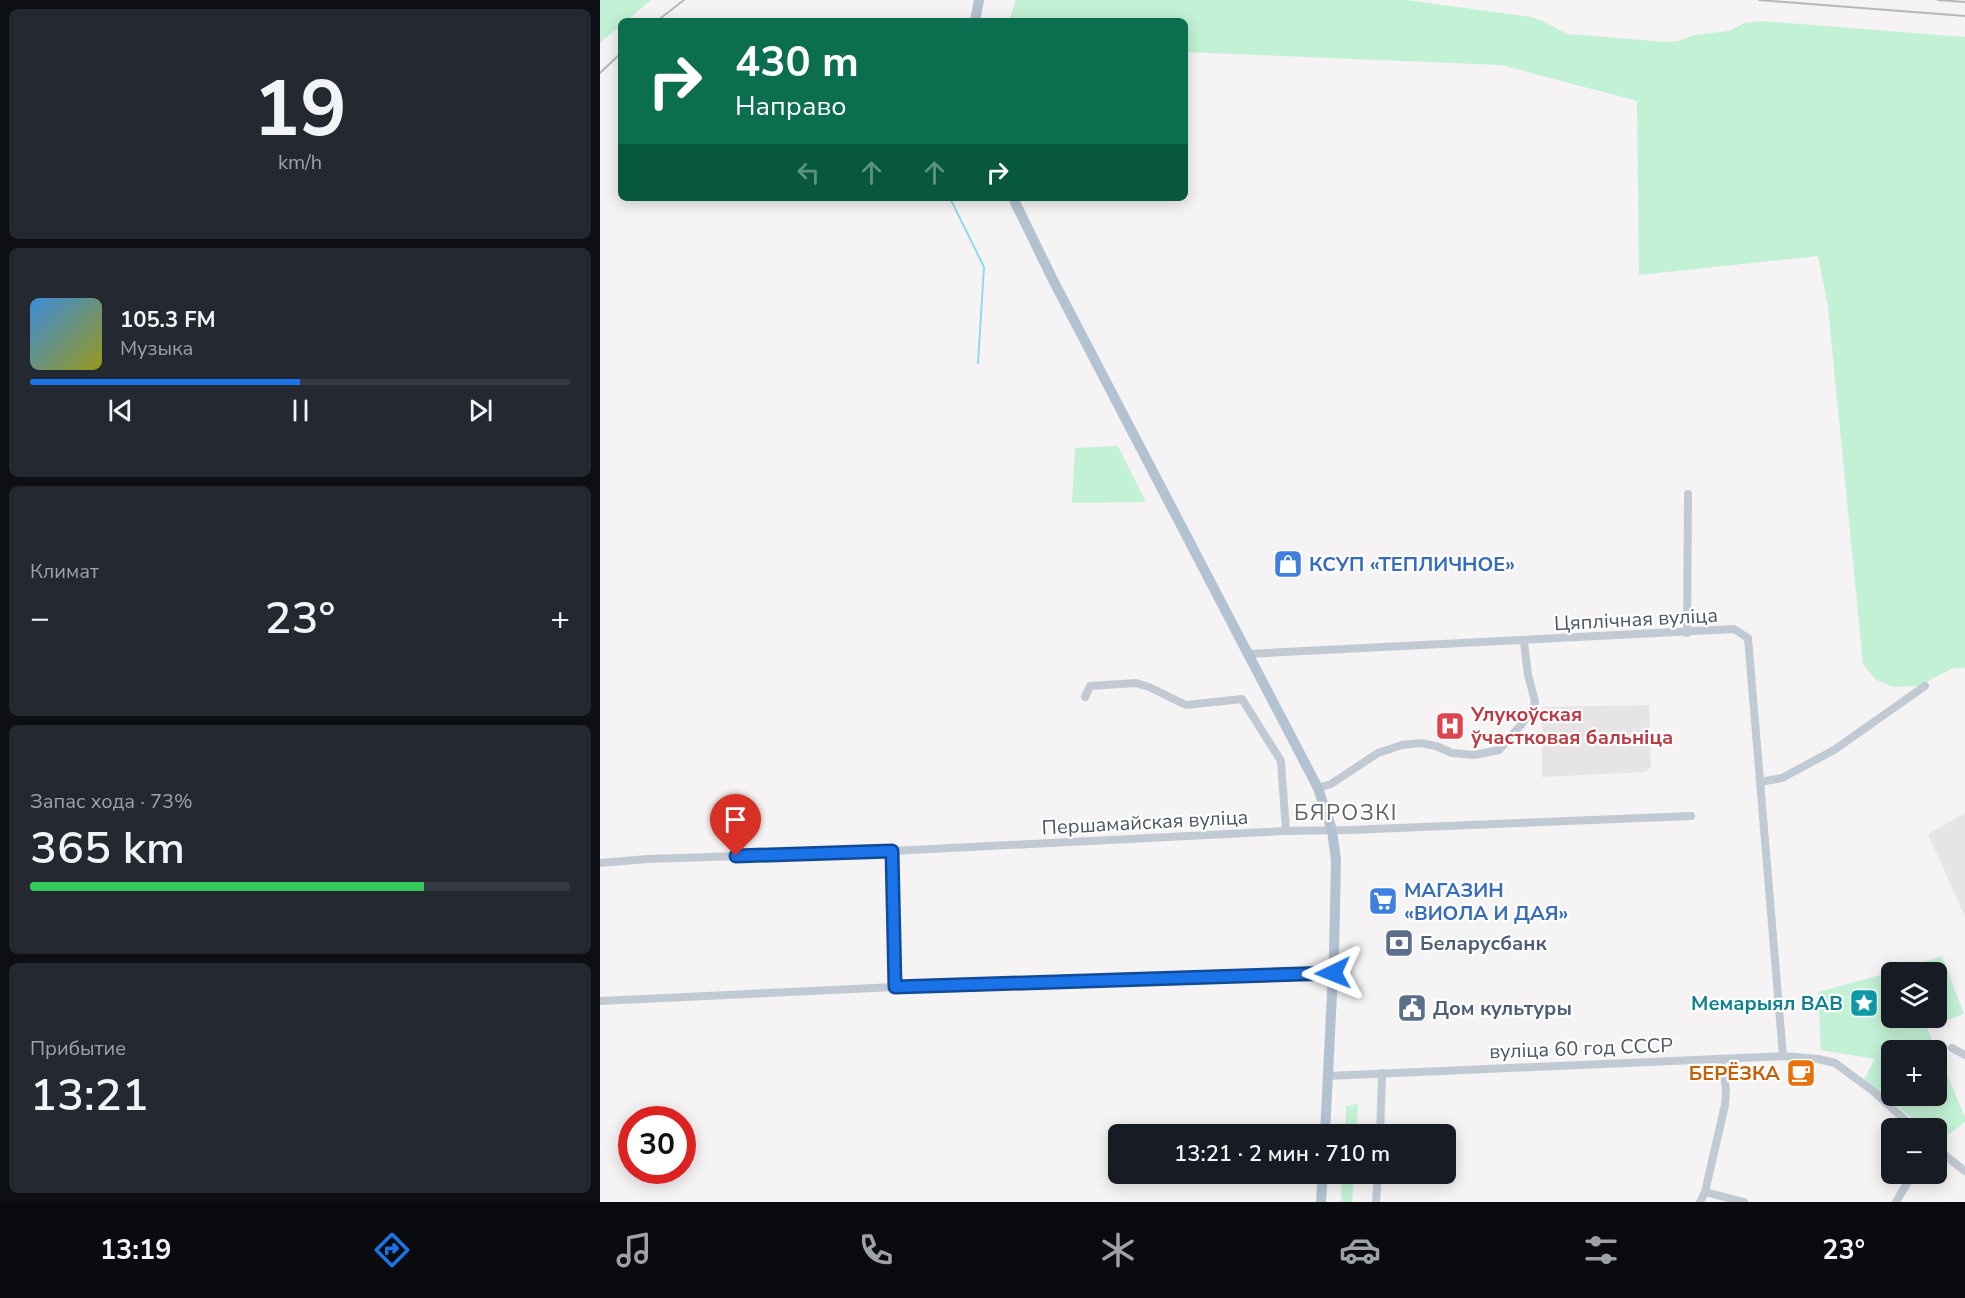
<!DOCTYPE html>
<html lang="ru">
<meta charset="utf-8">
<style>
:root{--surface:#171b24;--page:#242831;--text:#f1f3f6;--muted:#9ea1a6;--line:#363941;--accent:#1a73e8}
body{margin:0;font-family:"Nunito Sans",sans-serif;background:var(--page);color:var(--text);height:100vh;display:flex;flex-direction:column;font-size:22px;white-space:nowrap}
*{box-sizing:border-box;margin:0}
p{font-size:20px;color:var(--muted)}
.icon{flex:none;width:33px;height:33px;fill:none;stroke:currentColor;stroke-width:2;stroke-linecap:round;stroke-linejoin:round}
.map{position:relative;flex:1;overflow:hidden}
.panel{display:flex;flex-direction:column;gap:9px;padding:9px;background:#0d0f14;width:600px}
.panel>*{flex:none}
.banner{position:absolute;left:18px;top:18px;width:570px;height:183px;border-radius:9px;box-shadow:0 3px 15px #0003;background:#0b6e4f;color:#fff;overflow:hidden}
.buttons{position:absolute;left:1281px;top:962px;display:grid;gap:12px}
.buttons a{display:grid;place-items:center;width:66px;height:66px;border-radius:9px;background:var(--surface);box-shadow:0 3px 15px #0003;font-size:30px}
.speed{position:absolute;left:18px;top:1106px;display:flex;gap:12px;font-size:30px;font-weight:700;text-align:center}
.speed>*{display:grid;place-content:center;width:78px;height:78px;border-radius:50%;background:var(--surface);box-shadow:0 3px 15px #0003;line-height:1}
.speed .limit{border:9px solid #d22;background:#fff;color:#111}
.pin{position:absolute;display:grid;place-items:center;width:51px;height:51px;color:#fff;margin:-62px -26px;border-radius:50% 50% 50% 0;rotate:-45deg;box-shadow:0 0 6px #0007}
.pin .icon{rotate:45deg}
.me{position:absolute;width:66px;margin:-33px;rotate:268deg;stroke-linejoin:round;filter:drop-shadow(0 0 4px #0008)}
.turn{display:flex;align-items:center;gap:21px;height:126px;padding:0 18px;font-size:27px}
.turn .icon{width:78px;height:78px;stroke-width:2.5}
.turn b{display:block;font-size:42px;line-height:51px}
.lanes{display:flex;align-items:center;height:57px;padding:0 18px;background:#0003;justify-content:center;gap:30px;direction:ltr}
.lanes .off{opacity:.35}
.big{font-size:45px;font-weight:600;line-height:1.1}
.panel .card{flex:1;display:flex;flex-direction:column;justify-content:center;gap:9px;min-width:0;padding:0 21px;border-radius:9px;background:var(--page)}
.panel .dial{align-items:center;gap:0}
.dial b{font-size:78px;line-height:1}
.song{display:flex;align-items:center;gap:18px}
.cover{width:72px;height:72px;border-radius:9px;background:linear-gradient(135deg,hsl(210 70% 55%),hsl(60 70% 35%))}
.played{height:6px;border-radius:3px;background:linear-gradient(90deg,var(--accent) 50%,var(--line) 50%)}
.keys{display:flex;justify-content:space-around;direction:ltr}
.heat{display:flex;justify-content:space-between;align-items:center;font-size:33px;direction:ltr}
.charge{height:9px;border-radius:4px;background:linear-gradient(90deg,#34c759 73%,var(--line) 0)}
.trip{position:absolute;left:508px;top:1124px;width:348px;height:60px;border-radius:9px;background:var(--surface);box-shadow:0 3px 15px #0003;font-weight:600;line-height:60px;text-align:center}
.tab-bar{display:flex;height:96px;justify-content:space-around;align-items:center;background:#090b0e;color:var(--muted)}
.tab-bar .icon{width:42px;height:42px}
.tab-bar .active{color:var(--accent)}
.tab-bar b{font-size:27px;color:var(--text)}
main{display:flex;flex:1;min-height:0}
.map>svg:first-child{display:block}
.education{fill:#e6e4e5}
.green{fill:#c3f1d5}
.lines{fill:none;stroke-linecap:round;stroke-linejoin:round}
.stream{stroke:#90daee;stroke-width:2}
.minor{stroke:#c1cad2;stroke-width:8}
.major{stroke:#b3c2d1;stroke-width:10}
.rail{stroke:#b5b8bd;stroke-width:2}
.route-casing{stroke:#114b97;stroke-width:15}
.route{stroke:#1a73e8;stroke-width:10}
.labels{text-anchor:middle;stroke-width:4.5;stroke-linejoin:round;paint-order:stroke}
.shop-label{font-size:20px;font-weight:bold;fill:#366cbe;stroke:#fff;text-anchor:start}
.street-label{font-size:20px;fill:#4a5661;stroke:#fff}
.health-label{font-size:20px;font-weight:bold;fill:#be3a42;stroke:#fff;text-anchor:start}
.service-label{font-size:20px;font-weight:bold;fill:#4e5e75;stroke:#fff;text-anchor:start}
.culture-label{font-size:20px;font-weight:bold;fill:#0d838f;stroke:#fff;text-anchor:end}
.food-label{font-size:20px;font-weight:bold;fill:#c56008;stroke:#fff;text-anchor:end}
.quarter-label{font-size:22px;letter-spacing:1.5px;fill:#5f6368;stroke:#fff}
</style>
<main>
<section class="panel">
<div class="card dial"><b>19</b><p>km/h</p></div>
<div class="card">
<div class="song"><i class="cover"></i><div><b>105.3 FM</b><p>Музыка</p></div></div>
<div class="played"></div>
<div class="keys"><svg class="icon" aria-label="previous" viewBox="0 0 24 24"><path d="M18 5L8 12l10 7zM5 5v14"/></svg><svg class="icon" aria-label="pause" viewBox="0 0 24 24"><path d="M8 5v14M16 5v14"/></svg><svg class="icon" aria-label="next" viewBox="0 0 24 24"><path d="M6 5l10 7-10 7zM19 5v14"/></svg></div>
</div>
<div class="card"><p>Климат</p>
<div class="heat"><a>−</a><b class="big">23°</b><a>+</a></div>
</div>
<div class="card"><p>Запас хода · 73%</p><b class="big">365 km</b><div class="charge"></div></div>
<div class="card"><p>Прибытие</p><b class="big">13:21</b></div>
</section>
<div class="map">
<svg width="1365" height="1202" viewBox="0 0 1365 1202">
<rect width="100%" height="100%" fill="#f5f3f3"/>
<path class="education" d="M1049 705 1051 767 1045 772 942 777V707Z
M1365 813V917L1328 834Z"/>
<path class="green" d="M0 0H51L26 21H21V25L0 43Z
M416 0H806L931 17 942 21 968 34 1066 42 1078 41 1094 35 1129 31 1145 23 1161 21 1365 37V668H1353L1319 686 1294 687 1276 680 1263 664 1228 307 1218 256 1039 275 1037 101 901 65 585 52V21H409Z
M518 446 546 502 472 503 475 448Z
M1342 956 1364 1014 1327 1028 1336 1050H1292V1095H1336L1337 1051 1365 1117V1122L1340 1141 1337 1139 1336 1128H1324L1264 1079 1275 1059 1221 1050 1218 992 1292 972V1017H1336V972H1292Z
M758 1104 756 1134H745L746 1106Z
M742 1173H754L752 1202H741Z"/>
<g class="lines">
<path class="stream" d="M350 198 384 267 378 363"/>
<path class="minor" d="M1087 633 1088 494
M647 654 1134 629 1148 638 1183 1056
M485 697 490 686 536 683 549 687 586 705 642 699 681 761 686 831
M1160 782 1182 778 1234 750 1325 686
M718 788 731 784 778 753 802 745 820 743 836 746 852 753 874 755 899 750 921 725 934 706 935 701 928 675 924 642
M292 851 295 987
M0 863 47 859 292 851 686 831 750 830 1091 816
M0 1001 295 987 733 973
M1352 1048 1365 1055
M728 1076 1183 1056 1218 1059 1235 1063 1273 1091 1314 1128
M780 1134 782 1073
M1336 1148 1365 1171
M1105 1192 1144 1202
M776 1202 778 1173
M1100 1202 1105 1192 1125 1105 1126 1089 1121 1059
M1296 1202 1313 1173"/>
<path class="major" d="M375 21 379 0
M413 198 453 280 718 788 732 830 736 860 734 953 725 1134
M721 1202 723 1173"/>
<path class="rail" d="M1159 0 1365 16
M1338 0 1365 2
M57 21 84 0
M0 73 21 53"/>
</g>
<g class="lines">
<g class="route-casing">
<path id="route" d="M136 856 292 851 295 987 733 973"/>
</g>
<use href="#route" class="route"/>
</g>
<defs>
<g id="shop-square" transform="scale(1.5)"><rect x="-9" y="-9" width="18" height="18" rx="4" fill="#3f7fe0" stroke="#fff"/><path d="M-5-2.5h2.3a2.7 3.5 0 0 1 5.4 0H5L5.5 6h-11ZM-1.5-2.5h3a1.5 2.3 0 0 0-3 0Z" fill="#fff"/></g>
<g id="hospital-square" transform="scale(1.5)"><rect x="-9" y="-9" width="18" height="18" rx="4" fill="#e0444e" stroke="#fff"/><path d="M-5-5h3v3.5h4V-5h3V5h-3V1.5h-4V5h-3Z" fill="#fff"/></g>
<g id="supermarket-square" transform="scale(1.5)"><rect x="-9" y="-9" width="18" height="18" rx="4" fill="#3f7fe0" stroke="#fff"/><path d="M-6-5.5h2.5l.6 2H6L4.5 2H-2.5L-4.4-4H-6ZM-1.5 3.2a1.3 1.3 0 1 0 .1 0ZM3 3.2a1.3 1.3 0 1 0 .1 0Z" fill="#fff"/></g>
<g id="bank-square" transform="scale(1.5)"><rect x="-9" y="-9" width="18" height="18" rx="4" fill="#5c6f8a" stroke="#fff"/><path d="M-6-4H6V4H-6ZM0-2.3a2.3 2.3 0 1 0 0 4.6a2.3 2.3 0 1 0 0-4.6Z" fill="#fff"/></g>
<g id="sight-square" transform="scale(1.5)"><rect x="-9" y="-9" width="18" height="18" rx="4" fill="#0f9aa8" stroke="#fff"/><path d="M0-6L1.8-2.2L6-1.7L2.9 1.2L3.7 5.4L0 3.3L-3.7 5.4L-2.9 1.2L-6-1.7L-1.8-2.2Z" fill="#fff"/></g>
<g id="civic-square" transform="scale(1.5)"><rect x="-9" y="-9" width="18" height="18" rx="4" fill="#5c6f8a" stroke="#fff"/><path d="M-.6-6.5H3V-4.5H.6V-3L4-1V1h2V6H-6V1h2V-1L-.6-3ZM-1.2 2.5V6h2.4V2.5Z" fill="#fff"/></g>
<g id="cafe-square" transform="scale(1.5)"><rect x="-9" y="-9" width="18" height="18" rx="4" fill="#e8710a" stroke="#fff"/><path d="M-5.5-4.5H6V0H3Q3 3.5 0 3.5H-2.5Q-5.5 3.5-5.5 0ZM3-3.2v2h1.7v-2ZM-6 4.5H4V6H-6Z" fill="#fff"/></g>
</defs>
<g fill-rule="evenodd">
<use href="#shop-square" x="688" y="564"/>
<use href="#hospital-square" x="850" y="726"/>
<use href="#supermarket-square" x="783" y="901"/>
<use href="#bank-square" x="799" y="943"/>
<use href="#sight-square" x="1264" y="1003"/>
<use href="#civic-square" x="812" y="1008"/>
<use href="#cafe-square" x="1201" y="1073"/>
</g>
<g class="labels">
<g class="shop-label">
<text x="709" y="571">КСУП «ТЕПЛИЧНОЕ»</text>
<text x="804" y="897">МАГАЗИН<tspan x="804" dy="23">«ВИОЛА И ДАЯ»</tspan></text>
</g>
<g class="street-label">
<text transform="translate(1036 619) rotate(-3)" y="7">Цяплічная вуліца</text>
<text transform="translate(545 822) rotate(-3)" y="7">Першамайская вуліца</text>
<text transform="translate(981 1048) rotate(-2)" y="7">вуліца 60 год СССР</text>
</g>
<g class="health-label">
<text x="871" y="721">Улукоўская<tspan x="871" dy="23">ўчастковая бальніца</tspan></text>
</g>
<g class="service-label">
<text x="820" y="950">Беларусбанк</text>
<text x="833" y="1015">Дом культуры</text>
</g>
<g class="culture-label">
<text x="1243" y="1010">Мемарыял ВАВ</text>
</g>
<g class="food-label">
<text x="1180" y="1080">БЕРЁЗКА</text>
</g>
<g class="quarter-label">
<text x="746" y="820">БЯРОЗКІ</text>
</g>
</g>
</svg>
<div class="buttons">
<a><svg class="icon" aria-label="layers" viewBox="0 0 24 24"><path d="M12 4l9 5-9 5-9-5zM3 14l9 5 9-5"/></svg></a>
<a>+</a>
<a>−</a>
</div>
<div class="speed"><div class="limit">30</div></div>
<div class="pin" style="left:136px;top:856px;background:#d93025"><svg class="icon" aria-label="arrive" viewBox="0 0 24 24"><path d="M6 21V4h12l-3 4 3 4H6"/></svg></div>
<svg class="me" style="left:733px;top:973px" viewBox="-20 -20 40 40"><path d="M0-17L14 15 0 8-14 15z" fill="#1a73e8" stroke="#fff" stroke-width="4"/></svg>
<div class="trip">13:21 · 2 мин · 710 m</div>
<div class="banner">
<div class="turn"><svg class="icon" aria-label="right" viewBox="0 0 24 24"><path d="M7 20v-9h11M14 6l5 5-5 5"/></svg><div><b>430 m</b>Направо</div></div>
<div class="lanes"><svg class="icon off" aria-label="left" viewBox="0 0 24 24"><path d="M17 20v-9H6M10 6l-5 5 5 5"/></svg><svg class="icon off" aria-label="ahead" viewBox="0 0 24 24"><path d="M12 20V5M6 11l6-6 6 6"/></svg><svg class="icon off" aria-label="ahead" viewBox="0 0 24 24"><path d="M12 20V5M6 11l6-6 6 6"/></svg><svg class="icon" aria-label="right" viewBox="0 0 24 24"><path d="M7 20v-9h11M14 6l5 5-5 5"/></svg></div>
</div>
</div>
</main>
<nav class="tab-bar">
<b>13:19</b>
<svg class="icon active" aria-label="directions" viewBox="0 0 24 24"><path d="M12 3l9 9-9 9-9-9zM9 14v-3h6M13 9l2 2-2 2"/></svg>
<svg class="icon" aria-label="music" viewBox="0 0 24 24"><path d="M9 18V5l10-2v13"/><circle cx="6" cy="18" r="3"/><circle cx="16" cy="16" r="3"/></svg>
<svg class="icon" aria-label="phone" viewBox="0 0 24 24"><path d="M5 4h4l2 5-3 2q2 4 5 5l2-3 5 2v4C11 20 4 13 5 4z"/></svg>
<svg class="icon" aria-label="climate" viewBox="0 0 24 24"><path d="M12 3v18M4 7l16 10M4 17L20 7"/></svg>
<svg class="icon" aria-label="car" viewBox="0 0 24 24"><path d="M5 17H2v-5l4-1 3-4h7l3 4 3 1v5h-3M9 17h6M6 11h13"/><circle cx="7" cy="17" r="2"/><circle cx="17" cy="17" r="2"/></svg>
<svg class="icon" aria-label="filters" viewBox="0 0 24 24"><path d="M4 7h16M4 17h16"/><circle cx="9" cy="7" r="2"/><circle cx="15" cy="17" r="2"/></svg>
<b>23°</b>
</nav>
